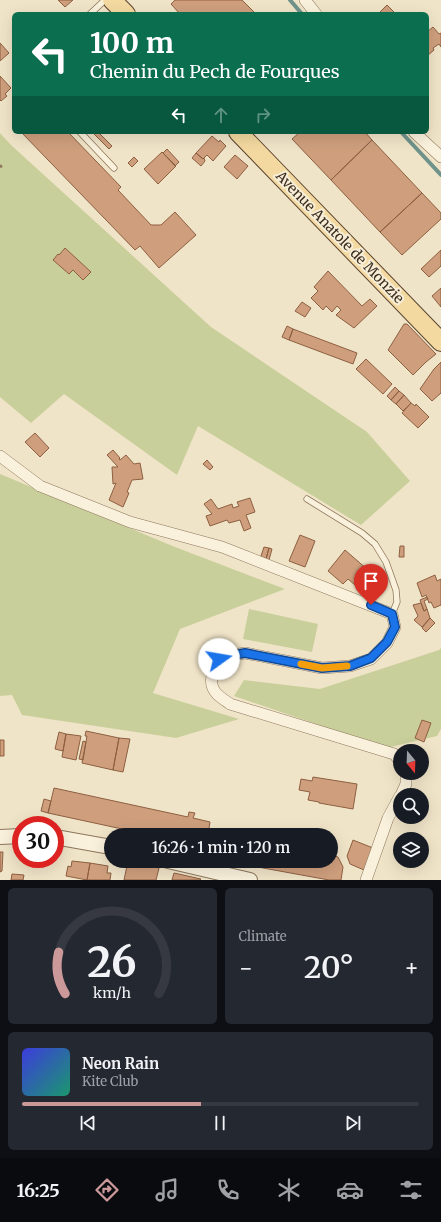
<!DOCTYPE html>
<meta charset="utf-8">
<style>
:root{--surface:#171b24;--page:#242831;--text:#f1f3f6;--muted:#9ea1a6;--line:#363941;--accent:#cc999b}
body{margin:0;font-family:Merriweather,serif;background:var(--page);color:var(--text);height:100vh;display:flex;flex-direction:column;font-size:15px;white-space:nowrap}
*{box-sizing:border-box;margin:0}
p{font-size:13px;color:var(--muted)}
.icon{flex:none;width:22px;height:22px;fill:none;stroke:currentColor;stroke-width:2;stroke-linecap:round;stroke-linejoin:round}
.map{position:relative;height:880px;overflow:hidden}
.drawer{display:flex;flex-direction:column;gap:8px;padding:8px;background:#0d0f14;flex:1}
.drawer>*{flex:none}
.banner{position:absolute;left:12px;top:12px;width:417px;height:122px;border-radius:6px;box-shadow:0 4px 16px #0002;background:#0b6e4f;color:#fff;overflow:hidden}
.needle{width:26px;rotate:161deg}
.tools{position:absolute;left:393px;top:744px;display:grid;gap:8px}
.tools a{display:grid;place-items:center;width:36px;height:36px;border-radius:50%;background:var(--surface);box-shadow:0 4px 16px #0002;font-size:20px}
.speed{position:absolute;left:12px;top:816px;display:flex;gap:8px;font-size:20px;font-weight:700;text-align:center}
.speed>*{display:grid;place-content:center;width:52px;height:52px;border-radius:50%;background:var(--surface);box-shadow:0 4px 16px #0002;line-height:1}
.speed .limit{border:6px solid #d22;background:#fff;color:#111}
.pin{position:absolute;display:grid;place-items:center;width:34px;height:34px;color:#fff;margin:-41px -17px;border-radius:50% 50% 50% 0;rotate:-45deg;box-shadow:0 0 4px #0007}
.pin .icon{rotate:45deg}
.me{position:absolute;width:44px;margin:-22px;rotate:77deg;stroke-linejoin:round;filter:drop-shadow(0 0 3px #0008)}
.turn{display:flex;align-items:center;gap:14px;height:84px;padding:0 12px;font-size:18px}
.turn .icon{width:52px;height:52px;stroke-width:2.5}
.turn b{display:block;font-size:28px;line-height:34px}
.lanes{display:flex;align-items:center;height:38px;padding:0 12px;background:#0003;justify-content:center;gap:20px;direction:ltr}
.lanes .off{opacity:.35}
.big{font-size:30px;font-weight:600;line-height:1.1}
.drawer .widget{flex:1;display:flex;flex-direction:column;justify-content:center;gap:6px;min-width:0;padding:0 14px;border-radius:6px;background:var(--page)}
.drawer .dial{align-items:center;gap:0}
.dial svg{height:104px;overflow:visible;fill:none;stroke:var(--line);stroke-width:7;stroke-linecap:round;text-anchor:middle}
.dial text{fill:var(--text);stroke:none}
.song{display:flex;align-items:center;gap:12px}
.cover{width:48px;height:48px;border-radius:6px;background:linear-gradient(135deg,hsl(240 70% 55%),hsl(160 70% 35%))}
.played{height:4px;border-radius:2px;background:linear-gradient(90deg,var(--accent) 45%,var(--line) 45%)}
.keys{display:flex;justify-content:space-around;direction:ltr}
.heat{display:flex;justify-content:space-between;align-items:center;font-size:22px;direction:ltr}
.drawer .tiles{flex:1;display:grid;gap:8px;grid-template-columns:1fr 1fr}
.widget:last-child{grid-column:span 2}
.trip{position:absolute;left:104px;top:828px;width:234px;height:40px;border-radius:20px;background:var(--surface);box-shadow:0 4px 16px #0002;font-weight:600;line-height:40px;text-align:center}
.dock{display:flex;height:64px;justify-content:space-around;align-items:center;background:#090b0e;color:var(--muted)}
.dock .icon{width:28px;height:28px}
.dock .on{color:var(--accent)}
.dock b{font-size:18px;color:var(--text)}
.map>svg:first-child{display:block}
.green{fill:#c9cf9b}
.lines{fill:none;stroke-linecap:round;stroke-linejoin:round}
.stream{stroke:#6f938a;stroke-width:4}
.building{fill:#cf9f7d;stroke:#8d5f41}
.service-casing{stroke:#8d765c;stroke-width:7}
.minor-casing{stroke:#8d765c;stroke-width:12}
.tertiary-casing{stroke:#8d765c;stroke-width:16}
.primary-casing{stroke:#5b4430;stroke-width:20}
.path{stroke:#8d765c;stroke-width:2.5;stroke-dasharray:3 2;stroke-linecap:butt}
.service{stroke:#faf1dc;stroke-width:5.5}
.minor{stroke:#faf1dc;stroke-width:11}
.tertiary{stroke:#faf1dc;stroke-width:14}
.primary{stroke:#f3d9a0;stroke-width:18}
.route-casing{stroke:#114b97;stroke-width:10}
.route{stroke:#1a73e8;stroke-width:7}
.slow{stroke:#f59e0b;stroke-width:7}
.labels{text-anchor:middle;stroke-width:4;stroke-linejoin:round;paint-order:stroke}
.street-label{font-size:14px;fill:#3d2e20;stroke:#f7eed8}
</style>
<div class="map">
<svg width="441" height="880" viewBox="0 0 441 880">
<rect width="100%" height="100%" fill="#f0e4c8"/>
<path class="green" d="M0 133 11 145 211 327 367 432 410 481 361 525 198 426 177 475 64 394 31 423 0 397Z
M0 474 175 547 285 589 180 629 153 693 239 719 176 738 22 715 12 695 0 696Z
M249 609 318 624 312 652 243 639Z
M441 648V729L437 736 386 748 234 696 244 680 320 689 439 650Z"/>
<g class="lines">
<path class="stream" d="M290 0 302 14
M401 132 441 175"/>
</g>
<path class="building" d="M58 0H73L65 7Z
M175 0H242L256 14H180L171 4Z
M387 5 396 14H378Z
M433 27 439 34 441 33V47L439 44 433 48 434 50 427 56V34L428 33 427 32Z
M0 43 9 53 0 61Z
M0 76 11 88 5 94 7 96 1 101 0 100Z
M21 132H68L121 187 118 190 151 225H161L175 212 196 235 159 268 140 246 135 250Z
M92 132H98L112 146 109 149Z
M300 132H365L372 140 331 180 292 139Z
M212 136 219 142 220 140 226 146 213 161 207 155 203 159 196 153Z
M372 140 422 193 380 232 331 180Z
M167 149 179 162 175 166 163 153Z
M162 152 176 166 158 184 144 169Z
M196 153 203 159 204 158 205 161 201 166 192 158Z
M235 155 248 166 237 179 224 167Z
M134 157 138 161 132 167 128 163Z
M422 193 441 213V219L402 255 380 232Z
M65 248 91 272 83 280 73 270 69 274 53 260 58 254 59 255Z
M441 250V266L429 277 421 269Z
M328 271 362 306 370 299 377 306 354 328 336 315 341 310 337 306 332 312 326 306 323 310 311 298 318 291 314 287Z
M441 288V307L432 296Z
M302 302 311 308 305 317 295 311Z
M404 324H407L436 354 426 362 413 375 388 350Z
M287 326 293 329 289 340 282 337Z
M293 329 357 353 353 364 289 340Z
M366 359 392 384 383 394 356 369Z
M441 362V393L432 401 420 389 434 369Z
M395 387 399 391 391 400 387 396Z
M399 391 404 395 396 404 391 400Z
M404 395 411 403 403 411 396 404Z
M411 403 415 406 416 404 429 417 418 428 402 413Z
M35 433 49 448 40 457 25 442Z
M113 450 120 458 119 459 120 460 126 455 134 464 140 463 143 479 132 480 127 492 129 493 123 507 109 500 116 483 113 484 112 467H118L107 455Z
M207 460 213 467 210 470 203 464Z
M250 498 255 512 246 515 251 528 244 531 240 520 229 523 227 520 210 526 206 516 212 514 204 504 211 499 218 509 232 504 233 508 239 506 237 502Z
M300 535 315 541 305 567 289 561Z
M400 546H404V557H399Z
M264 547 269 548 266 559 261 556Z
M269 548 272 549 269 560 266 559Z
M345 550 368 570 355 585 348 579 343 584 328 571Z
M435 575 437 581 441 579V605L434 608 431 602 429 603 426 595 422 597 417 583Z
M427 597 428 599 424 601 427 609 424 611 420 600Z
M421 603 424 611 427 609 430 618 422 627 414 620 418 616 413 605Z
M430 618 435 623 426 632 422 628Z
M422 720 431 723 424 742 415 738Z
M86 731 119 738 113 770 82 763 87 736H85Z
M59 732 66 734 63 751 55 749Z
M66 734 81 736 76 760 62 757Z
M119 738 130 739 123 772 113 770Z
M0 740H4V756H0Z
M83 741 86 742 83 760 79 759Z
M313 777 357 784 353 809 319 803V802L308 800 310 792 299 790 301 779 312 781Z
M54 788 188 817 189 812 195 813 193 818 210 822 208 835H150L48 813Z
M44 799 51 801 48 813 41 811Z
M353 840 373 848 364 870 350 864 347 856Z
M0 852H3L2 871 0 872Z
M331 855 338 857 343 867 341 880H329L230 862V861H331Z
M72 861 90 863 87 880 66 876 68 866 71 867Z
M128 861 159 868 156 880H124Z
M90 863 108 866 107 873H111L110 880H87Z
M174 873 201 879 200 880H172Z
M12 874 24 875 23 880H11Z"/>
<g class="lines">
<g class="service-casing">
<path id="service" d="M90 14 105 0
M80 132 114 168
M307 499 362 533 375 544 386 562 396 590 397 602 392 614"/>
</g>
<g class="minor-casing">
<path id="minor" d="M305 0 316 14
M414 132 441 157
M0 456 40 486 130 522 222 547 392 614 395 627 387 643 371 659 350 666 322 668 245 653 227 656 219 659C213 669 207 684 217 694 221 698 226 701 230 704L394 754 400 761
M401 795 406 784V773
M366 880 388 818 400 796"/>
</g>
<g class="tertiary-casing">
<path id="tertiary" d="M0 837 21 836
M55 837 111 847
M168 861 250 880"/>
</g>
<g class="primary-casing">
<path id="primary" d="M112 0 126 14
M238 132 441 342"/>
</g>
<path class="path" d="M0 165 3 169"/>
<use href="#service" class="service"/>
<use href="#minor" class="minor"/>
<use href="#tertiary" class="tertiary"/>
<use href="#primary" class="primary"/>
</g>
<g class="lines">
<g class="route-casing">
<path id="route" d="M219 659 227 656 245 653 322 668 350 666 371 658 387 642 395 627 392 614 371 605"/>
</g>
<use href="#route" class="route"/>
<path class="slow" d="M301 664 322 668 347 666"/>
</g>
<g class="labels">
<g class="street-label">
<text transform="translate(340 237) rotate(46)" y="5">Avenue Anatole de Monzie</text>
</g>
</g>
</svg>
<div class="tools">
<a><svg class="needle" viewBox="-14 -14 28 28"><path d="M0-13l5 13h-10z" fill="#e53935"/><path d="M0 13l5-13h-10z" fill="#9ea1a6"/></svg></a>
<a><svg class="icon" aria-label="search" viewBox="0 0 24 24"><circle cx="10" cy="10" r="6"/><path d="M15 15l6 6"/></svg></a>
<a><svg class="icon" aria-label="layers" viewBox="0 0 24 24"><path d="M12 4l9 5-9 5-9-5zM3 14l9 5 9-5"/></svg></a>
</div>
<div class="speed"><div class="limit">30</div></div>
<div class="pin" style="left:371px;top:605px;background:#d93025"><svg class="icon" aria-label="arrive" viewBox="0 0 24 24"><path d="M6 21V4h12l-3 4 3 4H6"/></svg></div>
<svg class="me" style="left:219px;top:659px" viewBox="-20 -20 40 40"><circle r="19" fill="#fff"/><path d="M0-13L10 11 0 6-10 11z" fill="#1a73e8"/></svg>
<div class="trip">16:26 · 1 min · 120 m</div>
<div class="banner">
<div class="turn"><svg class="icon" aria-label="left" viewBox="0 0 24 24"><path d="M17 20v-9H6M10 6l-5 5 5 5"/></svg><div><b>100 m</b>Chemin du Pech de Fourques</div></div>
<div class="lanes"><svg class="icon" aria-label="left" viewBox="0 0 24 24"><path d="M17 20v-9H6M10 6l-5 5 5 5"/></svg><svg class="icon off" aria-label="ahead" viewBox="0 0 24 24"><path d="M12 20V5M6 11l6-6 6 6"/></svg><svg class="icon off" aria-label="right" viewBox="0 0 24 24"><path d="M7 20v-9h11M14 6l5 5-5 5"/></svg></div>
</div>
</div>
<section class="drawer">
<div class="tiles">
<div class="widget dial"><svg viewBox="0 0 100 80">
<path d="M14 69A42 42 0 1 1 86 69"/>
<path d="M14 69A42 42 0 0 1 9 37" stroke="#cc999b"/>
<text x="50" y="56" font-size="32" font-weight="700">26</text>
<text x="50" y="72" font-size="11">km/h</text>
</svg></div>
<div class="widget"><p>Climate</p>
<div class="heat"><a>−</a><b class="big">20°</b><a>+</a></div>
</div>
<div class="widget">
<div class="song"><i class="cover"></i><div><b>Neon Rain</b><p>Kite Club</p></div></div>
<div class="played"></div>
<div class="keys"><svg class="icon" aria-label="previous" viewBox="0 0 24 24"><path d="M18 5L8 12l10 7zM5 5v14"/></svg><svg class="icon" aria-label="pause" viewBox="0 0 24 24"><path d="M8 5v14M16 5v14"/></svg><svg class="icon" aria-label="next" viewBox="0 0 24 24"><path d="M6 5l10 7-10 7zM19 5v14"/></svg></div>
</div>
</div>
</section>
<nav class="dock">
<b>16:25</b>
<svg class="icon on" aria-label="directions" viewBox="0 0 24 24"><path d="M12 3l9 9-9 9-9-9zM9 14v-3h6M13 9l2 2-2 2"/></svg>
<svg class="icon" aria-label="music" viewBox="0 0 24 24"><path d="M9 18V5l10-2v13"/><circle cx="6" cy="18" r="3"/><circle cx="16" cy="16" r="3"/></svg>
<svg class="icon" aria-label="phone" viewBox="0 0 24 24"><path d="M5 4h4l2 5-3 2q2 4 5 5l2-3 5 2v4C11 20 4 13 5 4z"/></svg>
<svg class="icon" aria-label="climate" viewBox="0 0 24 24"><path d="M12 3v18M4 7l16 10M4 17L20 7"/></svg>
<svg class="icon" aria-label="car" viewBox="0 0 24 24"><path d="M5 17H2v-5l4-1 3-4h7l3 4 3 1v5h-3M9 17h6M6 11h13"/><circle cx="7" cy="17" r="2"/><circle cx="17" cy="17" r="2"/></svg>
<svg class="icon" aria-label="filters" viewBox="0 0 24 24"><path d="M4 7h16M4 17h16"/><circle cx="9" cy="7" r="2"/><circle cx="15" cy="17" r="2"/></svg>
</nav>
